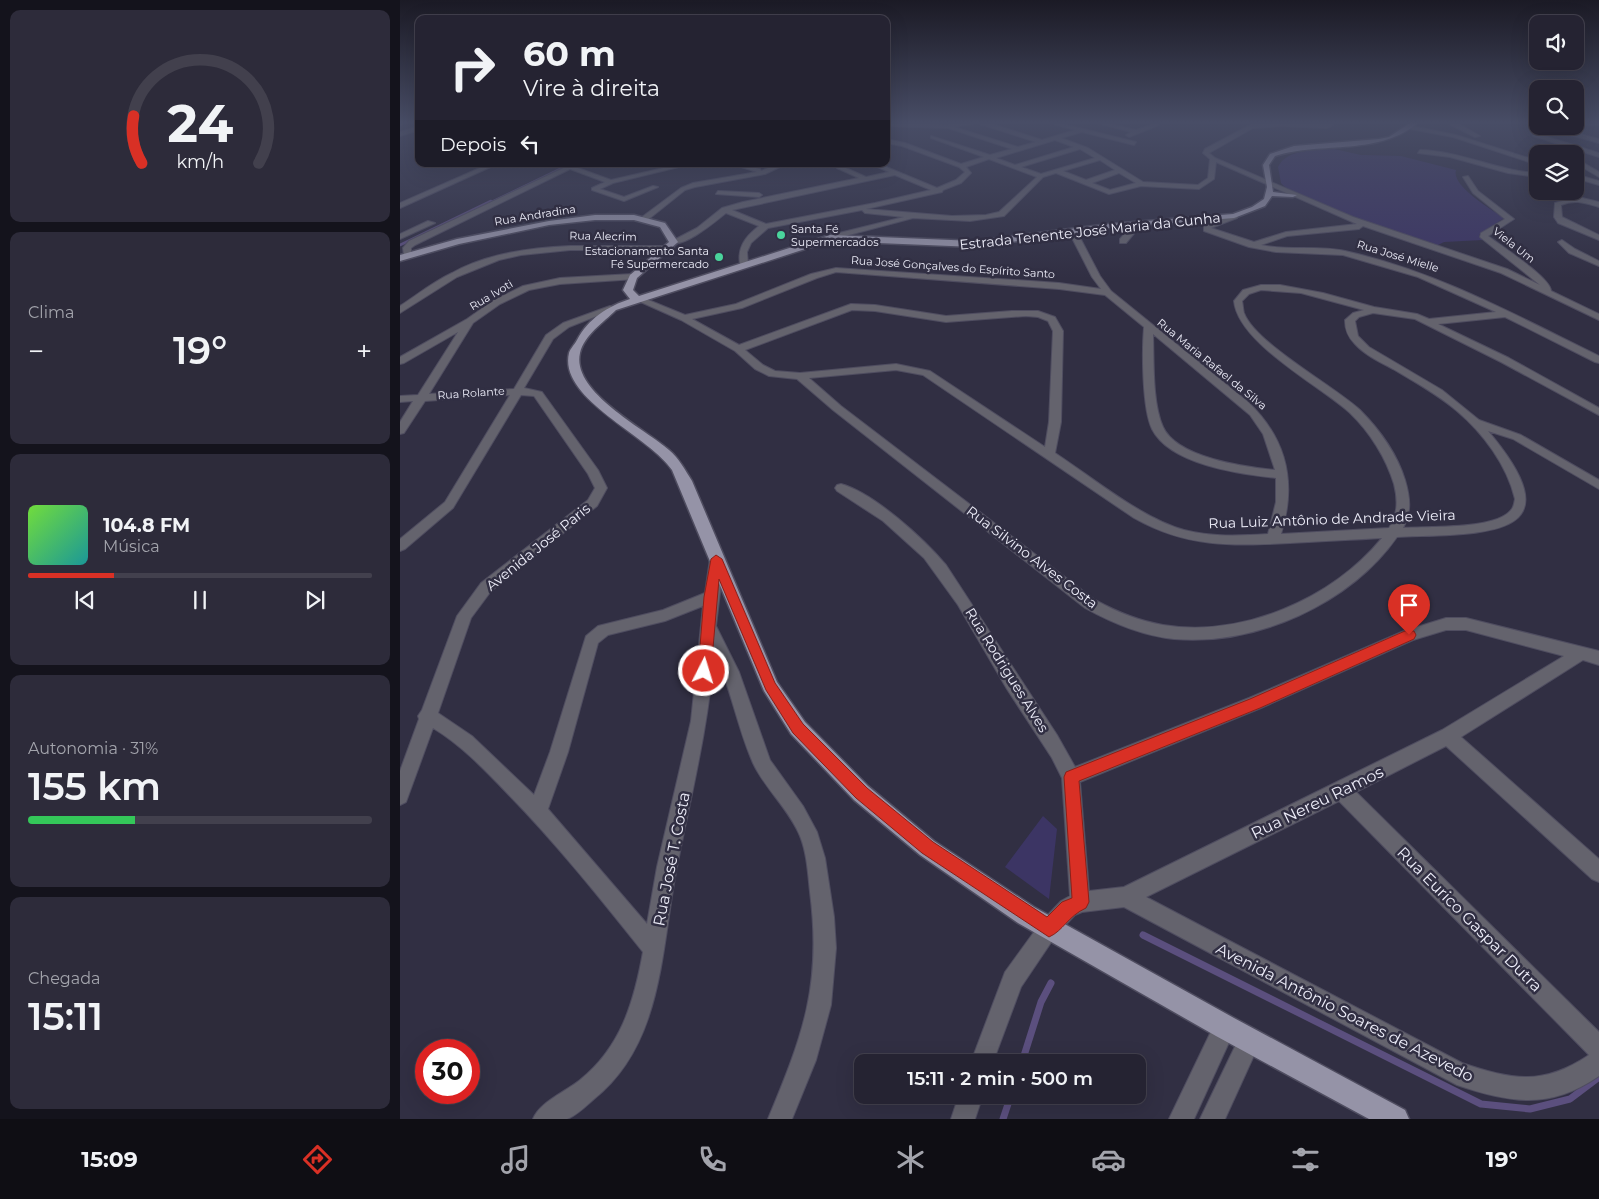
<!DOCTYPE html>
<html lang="pt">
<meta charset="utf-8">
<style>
:root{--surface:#252332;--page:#2d2b3a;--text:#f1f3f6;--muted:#a3a4ac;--line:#42404d;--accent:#d93025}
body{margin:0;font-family:Montserrat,sans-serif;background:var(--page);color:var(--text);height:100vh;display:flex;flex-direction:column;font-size:19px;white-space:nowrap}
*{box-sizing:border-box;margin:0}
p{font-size:16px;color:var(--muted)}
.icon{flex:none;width:28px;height:28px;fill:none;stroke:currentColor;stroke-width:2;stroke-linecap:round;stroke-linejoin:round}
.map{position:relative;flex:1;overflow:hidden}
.side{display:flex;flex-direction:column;gap:10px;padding:10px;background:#14131c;width:400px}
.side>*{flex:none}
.guide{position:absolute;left:15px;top:15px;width:475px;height:152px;border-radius:10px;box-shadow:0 5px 20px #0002,0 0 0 1px var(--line);background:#252332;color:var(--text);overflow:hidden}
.controls{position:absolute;left:1129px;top:15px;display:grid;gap:10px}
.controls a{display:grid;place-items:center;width:55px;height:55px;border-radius:10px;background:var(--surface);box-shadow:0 5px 20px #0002,0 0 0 1px var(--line);font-size:25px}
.speed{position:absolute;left:15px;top:1039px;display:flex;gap:10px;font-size:25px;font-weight:700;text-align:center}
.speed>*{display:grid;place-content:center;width:65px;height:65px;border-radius:50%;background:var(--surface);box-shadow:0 5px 20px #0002,0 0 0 1px var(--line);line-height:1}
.speed .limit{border:8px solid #d22;background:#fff;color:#111}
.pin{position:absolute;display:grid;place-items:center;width:42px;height:42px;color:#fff;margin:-51px -21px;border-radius:50% 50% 50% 0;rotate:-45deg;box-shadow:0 0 5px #0007}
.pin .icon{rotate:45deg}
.me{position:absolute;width:55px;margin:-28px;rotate:5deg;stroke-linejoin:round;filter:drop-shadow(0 0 4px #0008)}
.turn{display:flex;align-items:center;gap:18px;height:105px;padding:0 25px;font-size:22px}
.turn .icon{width:65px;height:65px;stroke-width:2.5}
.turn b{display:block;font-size:35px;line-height:42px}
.then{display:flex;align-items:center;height:48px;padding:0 25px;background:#0003;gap:10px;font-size:19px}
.big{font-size:38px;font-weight:600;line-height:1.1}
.side .card{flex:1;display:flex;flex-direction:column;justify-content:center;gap:8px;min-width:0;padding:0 18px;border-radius:10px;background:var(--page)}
.side .dial{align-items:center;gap:0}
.dial svg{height:130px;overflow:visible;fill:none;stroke:var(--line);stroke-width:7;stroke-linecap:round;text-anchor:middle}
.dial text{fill:var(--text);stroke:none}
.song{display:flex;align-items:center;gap:15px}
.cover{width:60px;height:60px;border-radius:8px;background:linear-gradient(135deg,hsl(100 70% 55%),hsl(180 70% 35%))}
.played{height:5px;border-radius:2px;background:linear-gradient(90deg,var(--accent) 25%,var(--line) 25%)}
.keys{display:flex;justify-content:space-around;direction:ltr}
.heat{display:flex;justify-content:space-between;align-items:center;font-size:28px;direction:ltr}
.charge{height:8px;border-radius:4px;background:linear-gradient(90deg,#34c759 31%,var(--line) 0)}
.trip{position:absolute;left:454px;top:1054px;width:292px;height:50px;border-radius:10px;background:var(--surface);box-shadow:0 5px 20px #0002,0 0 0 1px var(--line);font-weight:600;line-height:50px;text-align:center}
.dock{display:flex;height:80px;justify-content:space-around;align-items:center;background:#0f0e14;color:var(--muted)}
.dock .icon{width:35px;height:35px}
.dock .selected{color:var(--accent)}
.dock b{font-size:22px;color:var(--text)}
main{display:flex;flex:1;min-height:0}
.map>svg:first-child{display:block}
.green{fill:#3c3564}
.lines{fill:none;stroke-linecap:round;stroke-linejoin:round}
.stream-far2{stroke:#5b4f7e;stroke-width:2}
.stream-far1{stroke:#5b4f7e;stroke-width:2.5}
.stream{stroke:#5b4f7e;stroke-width:7}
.minor-casing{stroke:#4f4d60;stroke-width:2}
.major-casing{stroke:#4f4d60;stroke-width:3}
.minor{fill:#64636d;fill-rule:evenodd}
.major{fill:#9593a7;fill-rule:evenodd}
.route{fill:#d93025;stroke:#8d1f18}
.poi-dot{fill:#4ad49c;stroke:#312f43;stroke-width:2}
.labels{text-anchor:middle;stroke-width:5;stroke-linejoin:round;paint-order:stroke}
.far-street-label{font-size:11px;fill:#ededf9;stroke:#312f43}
.far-poi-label{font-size:11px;fill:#ededf9;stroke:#312f43;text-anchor:start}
.street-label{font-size:14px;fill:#ededf9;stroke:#312f43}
.near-street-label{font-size:16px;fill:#ededf9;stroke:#312f43}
</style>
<main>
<section class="side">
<div class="card dial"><svg viewBox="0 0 100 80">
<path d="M14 69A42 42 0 1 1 86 69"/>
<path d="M14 69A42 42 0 0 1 9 40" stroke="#d93025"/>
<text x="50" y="56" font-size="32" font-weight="700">24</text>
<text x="50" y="72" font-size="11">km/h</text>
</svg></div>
<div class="card"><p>Clima</p>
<div class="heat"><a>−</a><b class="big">19°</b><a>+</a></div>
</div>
<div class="card">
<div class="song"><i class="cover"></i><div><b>104.8 FM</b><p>Música</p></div></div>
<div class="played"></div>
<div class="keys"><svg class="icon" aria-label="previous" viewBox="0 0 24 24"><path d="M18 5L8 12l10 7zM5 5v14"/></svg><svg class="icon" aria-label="pause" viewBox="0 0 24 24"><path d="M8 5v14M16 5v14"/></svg><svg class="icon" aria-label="next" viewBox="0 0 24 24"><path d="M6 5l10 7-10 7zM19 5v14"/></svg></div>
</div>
<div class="card"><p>Autonomia · 31%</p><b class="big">155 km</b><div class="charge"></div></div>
<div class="card"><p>Chegada</p><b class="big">15:11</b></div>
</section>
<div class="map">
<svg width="1199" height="1119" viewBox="0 0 1199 1119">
<rect width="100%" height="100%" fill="#312f43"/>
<path class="green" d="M934 149 961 155 1001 156 1056 170C1051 186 1092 210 1104 218L1080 234 1079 235 1083 240 1044 242 1036 246C1009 237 895 202 881 183L878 167C887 148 916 151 934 149Z
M643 816 657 829 649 899 605 867Z"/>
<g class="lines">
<path class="stream-far2" d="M89 203 170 164"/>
<path class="stream-far1" d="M0 245 91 201"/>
<path class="stream" d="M743 935 1081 1104 1130 1109 1170 1099 1199 1077
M622 1062 641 1002 651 983
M603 1119 611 1095"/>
<g class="minor-casing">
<path id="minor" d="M0 121H10L0 125Z
M569 121H583L642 140 675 130 642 121H651L736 142 734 145 682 132 661 138 688 148 743 182 798 185 808 178 810 159 803 153 805 149 852 124 882 122 926 124 927 121H933V125L927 128 882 126 853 128 809 153 815 158 953 217 1107 269 1140 285 1080 237 1081 233 1105 219 1073 193 1063 177 1068 176 1078 191 1114 219 1088 236C1100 245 1151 278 1151 291L1199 314V320L1101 273 963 226 959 229 887 236 861 245C889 251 918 245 945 251 1036 271 1117 316 1199 356V363L1195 362 1105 317 1038 324 1109 358 1199 408V415L1101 362 1015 319 973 313 959 317 955 321 958 336 969 347 1042 390 1079 420 1121 435 1199 480V489L1113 439 1088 431C1181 541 1082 533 997 537 950 604 856 646 774 639 743 636 712 623 685 608L433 410 397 379 369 376 355 369 335 351 281 320 234 299 241 297 285 315 336 304 411 274 436 268 659 283 701 289 692 277 668 230 675 228 700 276 711 291 848 402C887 439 897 483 881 534L989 528C998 514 998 500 994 484 986 458 970 432 950 413 919 385 838 343 834 301L843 290 861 285H880L923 293 974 307 1017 314 1029 319 1096 312 1018 277 943 255 876 252 849 247 804 231V224L834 214 838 216 837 218 811 228 854 242 886 232 957 224 816 162 814 179 799 189 741 186 709 194 656 173 643 177 604 216 570 221 513 218 430 240 426 238 427 236 504 217 465 213 462 210 368 228 351 243 347 252 348 264 344 266 340 264C337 247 346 236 359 226L326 213C316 221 282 250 270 242L297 228 322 208 343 202 459 178 437 168 439 165 466 177 489 172 471 164H479L537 188 556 180 565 172 559 167 502 146 486 143V139L505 143 561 164 584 157 531 138V136L590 155 612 149 548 128 486 126V122L545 125ZM577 123 636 142 618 147 554 127ZM655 140 674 147 615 165 596 158ZM680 149 695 158 641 174 621 167ZM589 159 637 177 599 212 586 215 552 216 466 209 542 192 543 190 561 183 571 173 566 167ZM700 160 715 170 686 180 663 171ZM719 173 736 183 710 190 692 183ZM495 175 531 190 475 203 366 224 332 210ZM436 272 659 289 705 295 744 327C742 350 742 408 752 429 770 465 841 474 876 478V502L868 534C839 536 811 537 784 530 741 518 693 478 655 453L661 422 663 331 655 317 638 311H612L546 316 475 305 451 304 339 345 292 319 342 308 417 278ZM861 290 901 293 964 310 953 313 945 320C945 330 948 337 955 344 965 355 980 362 993 369 1015 382 1037 394 1057 411 1083 433 1107 465 1115 499 1114 503 1114 507 1111 510 1095 530 1028 526 1003 528 1012 512 1010 497 1005 480 997 454 979 429 960 410 934 386 855 343 844 313 843 310 843 305 842 301L849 294ZM452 310 475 311 546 322 626 316 638 317 648 321 653 331 649 422 645 447 530 371 496 364 400 373 375 371 363 365 345 350ZM753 334 850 415 863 434 875 470C845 467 777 458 763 427 752 402 754 361 753 334ZM496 370 523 375 734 518C787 548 832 546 890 543 921 541 951 540 982 538 932 599 842 638 763 625 739 621 717 612 695 600L441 406 409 378Z
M690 121H699L736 130 756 123 759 125 729 137 726 135 731 132Z
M1048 121H1054L1080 136 1075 137 1051 125Z
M1175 121H1199V125H1175Z
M1007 125 1056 135 1138 161V165L1053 137 1005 128Z
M19 126V130L0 136V132Z
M1138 126H1148L1199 139V143Z
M1135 133 1199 153V157L1133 136Z
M1020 150C1061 151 1097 171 1138 173V177L1108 173 1050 157 1018 153Z
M1175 158 1199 172V177L1175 163Z
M89 164H97L0 208V203Z
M172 164H179L175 167 211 180 281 164H291L213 183 200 189 224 197 253 186 258 187 224 201 192 190V188L205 182 170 169 15 245 11 248V257L4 255 3 248 9 241Z
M332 164H341L360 169 361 171 378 164H386L365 174 295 187 285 190 245 222 238 220 281 188 293 183 357 172Z
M1175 174 1199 181V185L1175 178Z
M318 191 359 193 362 195 359 197 316 194Z
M1178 197 1199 202V207C1185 203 1175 199 1161 205L1162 217 1199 235V240L1158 223 1154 217 1155 203Z
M28 221 35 223 0 239V234Z
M734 223 741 225 726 243H720V239Z
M1162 240 1175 249 1199 261V266L1169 253 1158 242Z
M170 246H270L274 248 270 250H170L121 255 99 260 57 277 0 313V306C17 295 33 282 52 273 88 253 130 248 170 246Z
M233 274 237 277 236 279 160 284 129 290 100 304 73 323 29 394 114 389 146 335 163 323 210 306 217 308 169 327 153 339 124 388 142 392 198 470 207 488 197 506 91 591 71 618 38 713 72 736 134 795 150 752 186 636 198 626 263 610 305 593 310 559 312 555H322L324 559 316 626 339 672 370 760 403 806 417 832 425 858 434 917 436 948 431 1005 416 1060 392 1119H368C403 1035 422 985 410 892 408 874 407 853 400 836 389 809 365 789 353 763 337 727 331 687 314 652 309 725 291 795 277 867 261 947 264 1043 194 1099 187 1105 176 1116 167 1119 157 1119 143 1119 133 1119 140 1102 165 1092 180 1080 221 1047 234 1002 243 952 199 897 156 843 107 793 84 769 61 745 33 728L6 802 0 805V771L19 719 18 716 22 710 57 616 81 583 188 500 195 488 188 474 134 396 121 395 53 508 5 549 0 551V539L45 502 110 395 25 401 4 433 0 434V422L13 401 0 402V396L18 395 58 332 4 363 0 364V357L67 319 94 300 123 286 160 278ZM303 606 291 721 257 867 247 924 148 809 168 752 198 643 208 635 265 621Z
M441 484C474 493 524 539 546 565L657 735 675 767 849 698 1004 631 1046 618H1066L1199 651V665L1183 660 1061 737 1199 859V882L1192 879 1046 746 956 792 1199 1032V1076C1150 1110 1110 1103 1057 1085L724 907 682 912 675 915 656 935 621 987 593 1062H571L605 972 642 921 661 901 670 896 662 778 652 758 607 689 558 605 524 558 483 521 437 491 435 488 437 485ZM1046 630H1066L1164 656 1042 730 724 887 689 891 680 782 861 708 1013 640ZM939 801 1189 1055C1143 1086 1112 1080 1062 1063L746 897Z
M825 1016 833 1019 836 1027 794 1119H769L817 1019Z
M850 1029 858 1032 861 1040 825 1119H800L842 1032Z
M559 1095H583L575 1119H551Z"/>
</g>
<g class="major-casing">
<path id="major" d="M1013 121H1020C980 157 922 141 875 156L869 165 873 192 897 195 893 197 872 196 865 206 834 218 710 228 575 247 430 241 216 310C204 322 184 335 180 353 171 392 245 429 269 450 279 458 285 470 292 481L377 682 405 722 468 786 534 841 634 907 834 1018 1005 1110 1009 1119H969L816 1036 618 923 520 855 454 800 391 734 364 691 272 470C250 436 158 399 169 353 170 349 175 344 177 340 188 319 208 306 230 299L223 290 230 275 269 242 260 227 234 220H195L149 225 59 244 0 261V255L57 239 149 221 195 215H234L265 223 278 242 237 278 233 290 239 296 430 235 575 241 710 224 833 214 852 207 864 199 867 187 863 165 870 154 894 146 979 139 989 137Z"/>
</g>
<use href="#minor" class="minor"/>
<use href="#major" class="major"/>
</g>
<linearGradient id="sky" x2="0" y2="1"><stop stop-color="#1b1a25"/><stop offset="0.44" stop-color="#484d66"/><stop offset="1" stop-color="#484d66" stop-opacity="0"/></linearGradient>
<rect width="1199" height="278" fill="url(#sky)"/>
<path class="route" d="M316 555 322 559 375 683 403 724 467 788 533 842 647 917 662 902 672 898 664 777 666 772 850 699 1005 631H1014L1016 635 1014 639 860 708 679 781 689 902 686 908C668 916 663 931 649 937L522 853 456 798 393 733 366 690 319 579 311 671 309 675H299L298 671 304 597 311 559Z"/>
<g class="poi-dot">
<circle cx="381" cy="235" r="5"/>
<circle cx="319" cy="257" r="5"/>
</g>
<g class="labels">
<g class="far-street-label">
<text transform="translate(135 215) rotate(-9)" y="4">Rua Andradina</text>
<text transform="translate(203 236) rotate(1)" y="4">Rua Alecrim</text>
<text transform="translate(1114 245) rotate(38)" y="4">Viela Um</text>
<text transform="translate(998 256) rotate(17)" y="4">Rua José Mielle</text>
<text transform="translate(553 267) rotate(4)" y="4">Rua José Gonçalves do Espírito Santo</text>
<text transform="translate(91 295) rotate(-31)" y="4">Rua Ivoti</text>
<text transform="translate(812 364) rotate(39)" y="4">Rua Maria Rafael da Silva</text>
<text transform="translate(71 393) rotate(-4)" y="4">Rua Rolante</text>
</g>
<g class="far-poi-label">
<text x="391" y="233">Santa Fé<tspan x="391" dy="13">Supermercados</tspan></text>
<text x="309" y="255" text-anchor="end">Estacionamento Santa<tspan x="309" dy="13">Fé Supermercado</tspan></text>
</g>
<g class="street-label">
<text transform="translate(690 231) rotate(-6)" y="5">Estrada Tenente José Maria da Cunha</text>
<text transform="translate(932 519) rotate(-2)" y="5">Rua Luiz Antônio de Andrade Vieira</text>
<text transform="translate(138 547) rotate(-39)" y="5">Avenida José Paris</text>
<text transform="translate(632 557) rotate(37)" y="5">Rua Silvino Alves Costa</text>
<text transform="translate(607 670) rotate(58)" y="5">Rua Rodrigues Alves</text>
</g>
<g class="near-street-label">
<text transform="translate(917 802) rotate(-26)" y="6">Rua Nereu Ramos</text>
<text transform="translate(271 859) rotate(-79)" y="6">Rua José T. Costa</text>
<text transform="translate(1070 919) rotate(45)" y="6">Rua Eurico Gaspar Dutra</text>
<text transform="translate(945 1012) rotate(27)" y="6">Avenida Antônio Soares de Azevedo</text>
</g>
</g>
</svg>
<div class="controls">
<a><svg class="icon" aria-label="sound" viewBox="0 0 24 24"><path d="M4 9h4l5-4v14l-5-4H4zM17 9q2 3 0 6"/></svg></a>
<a><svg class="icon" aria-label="search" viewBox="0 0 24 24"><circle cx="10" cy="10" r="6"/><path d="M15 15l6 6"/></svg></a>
<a><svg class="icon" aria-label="layers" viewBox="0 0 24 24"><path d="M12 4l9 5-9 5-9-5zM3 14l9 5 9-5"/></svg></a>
</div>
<div class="speed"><div class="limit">30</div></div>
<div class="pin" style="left:1009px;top:635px;background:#d93025"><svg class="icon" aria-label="arrive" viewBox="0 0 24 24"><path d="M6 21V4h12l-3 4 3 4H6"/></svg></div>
<svg class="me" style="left:304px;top:671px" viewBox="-20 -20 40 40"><circle r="17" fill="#d93025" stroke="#fff" stroke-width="3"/><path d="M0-11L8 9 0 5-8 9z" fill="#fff"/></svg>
<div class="trip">15:11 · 2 min · 500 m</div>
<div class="guide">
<div class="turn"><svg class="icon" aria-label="right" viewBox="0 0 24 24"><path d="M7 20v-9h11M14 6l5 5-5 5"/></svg><div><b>60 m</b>Vire à direita</div></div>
<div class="then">Depois<svg class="icon" aria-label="left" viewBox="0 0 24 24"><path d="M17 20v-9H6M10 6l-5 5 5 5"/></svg></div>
</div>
</div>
</main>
<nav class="dock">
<b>15:09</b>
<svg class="icon selected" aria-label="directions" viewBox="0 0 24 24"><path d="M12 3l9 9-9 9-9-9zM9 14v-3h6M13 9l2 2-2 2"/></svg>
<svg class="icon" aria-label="music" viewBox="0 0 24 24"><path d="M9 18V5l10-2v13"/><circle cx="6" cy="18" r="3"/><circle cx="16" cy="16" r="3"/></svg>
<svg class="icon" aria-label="phone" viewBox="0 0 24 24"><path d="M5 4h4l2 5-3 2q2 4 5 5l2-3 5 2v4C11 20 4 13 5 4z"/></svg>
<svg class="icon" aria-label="climate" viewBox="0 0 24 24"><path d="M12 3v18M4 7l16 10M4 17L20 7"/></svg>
<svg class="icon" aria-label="car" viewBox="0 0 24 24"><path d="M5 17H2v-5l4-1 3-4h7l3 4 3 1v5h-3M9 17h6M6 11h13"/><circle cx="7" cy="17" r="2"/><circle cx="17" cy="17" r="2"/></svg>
<svg class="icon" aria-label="filters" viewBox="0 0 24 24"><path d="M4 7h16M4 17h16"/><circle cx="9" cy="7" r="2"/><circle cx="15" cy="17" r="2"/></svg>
<b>19°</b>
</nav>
